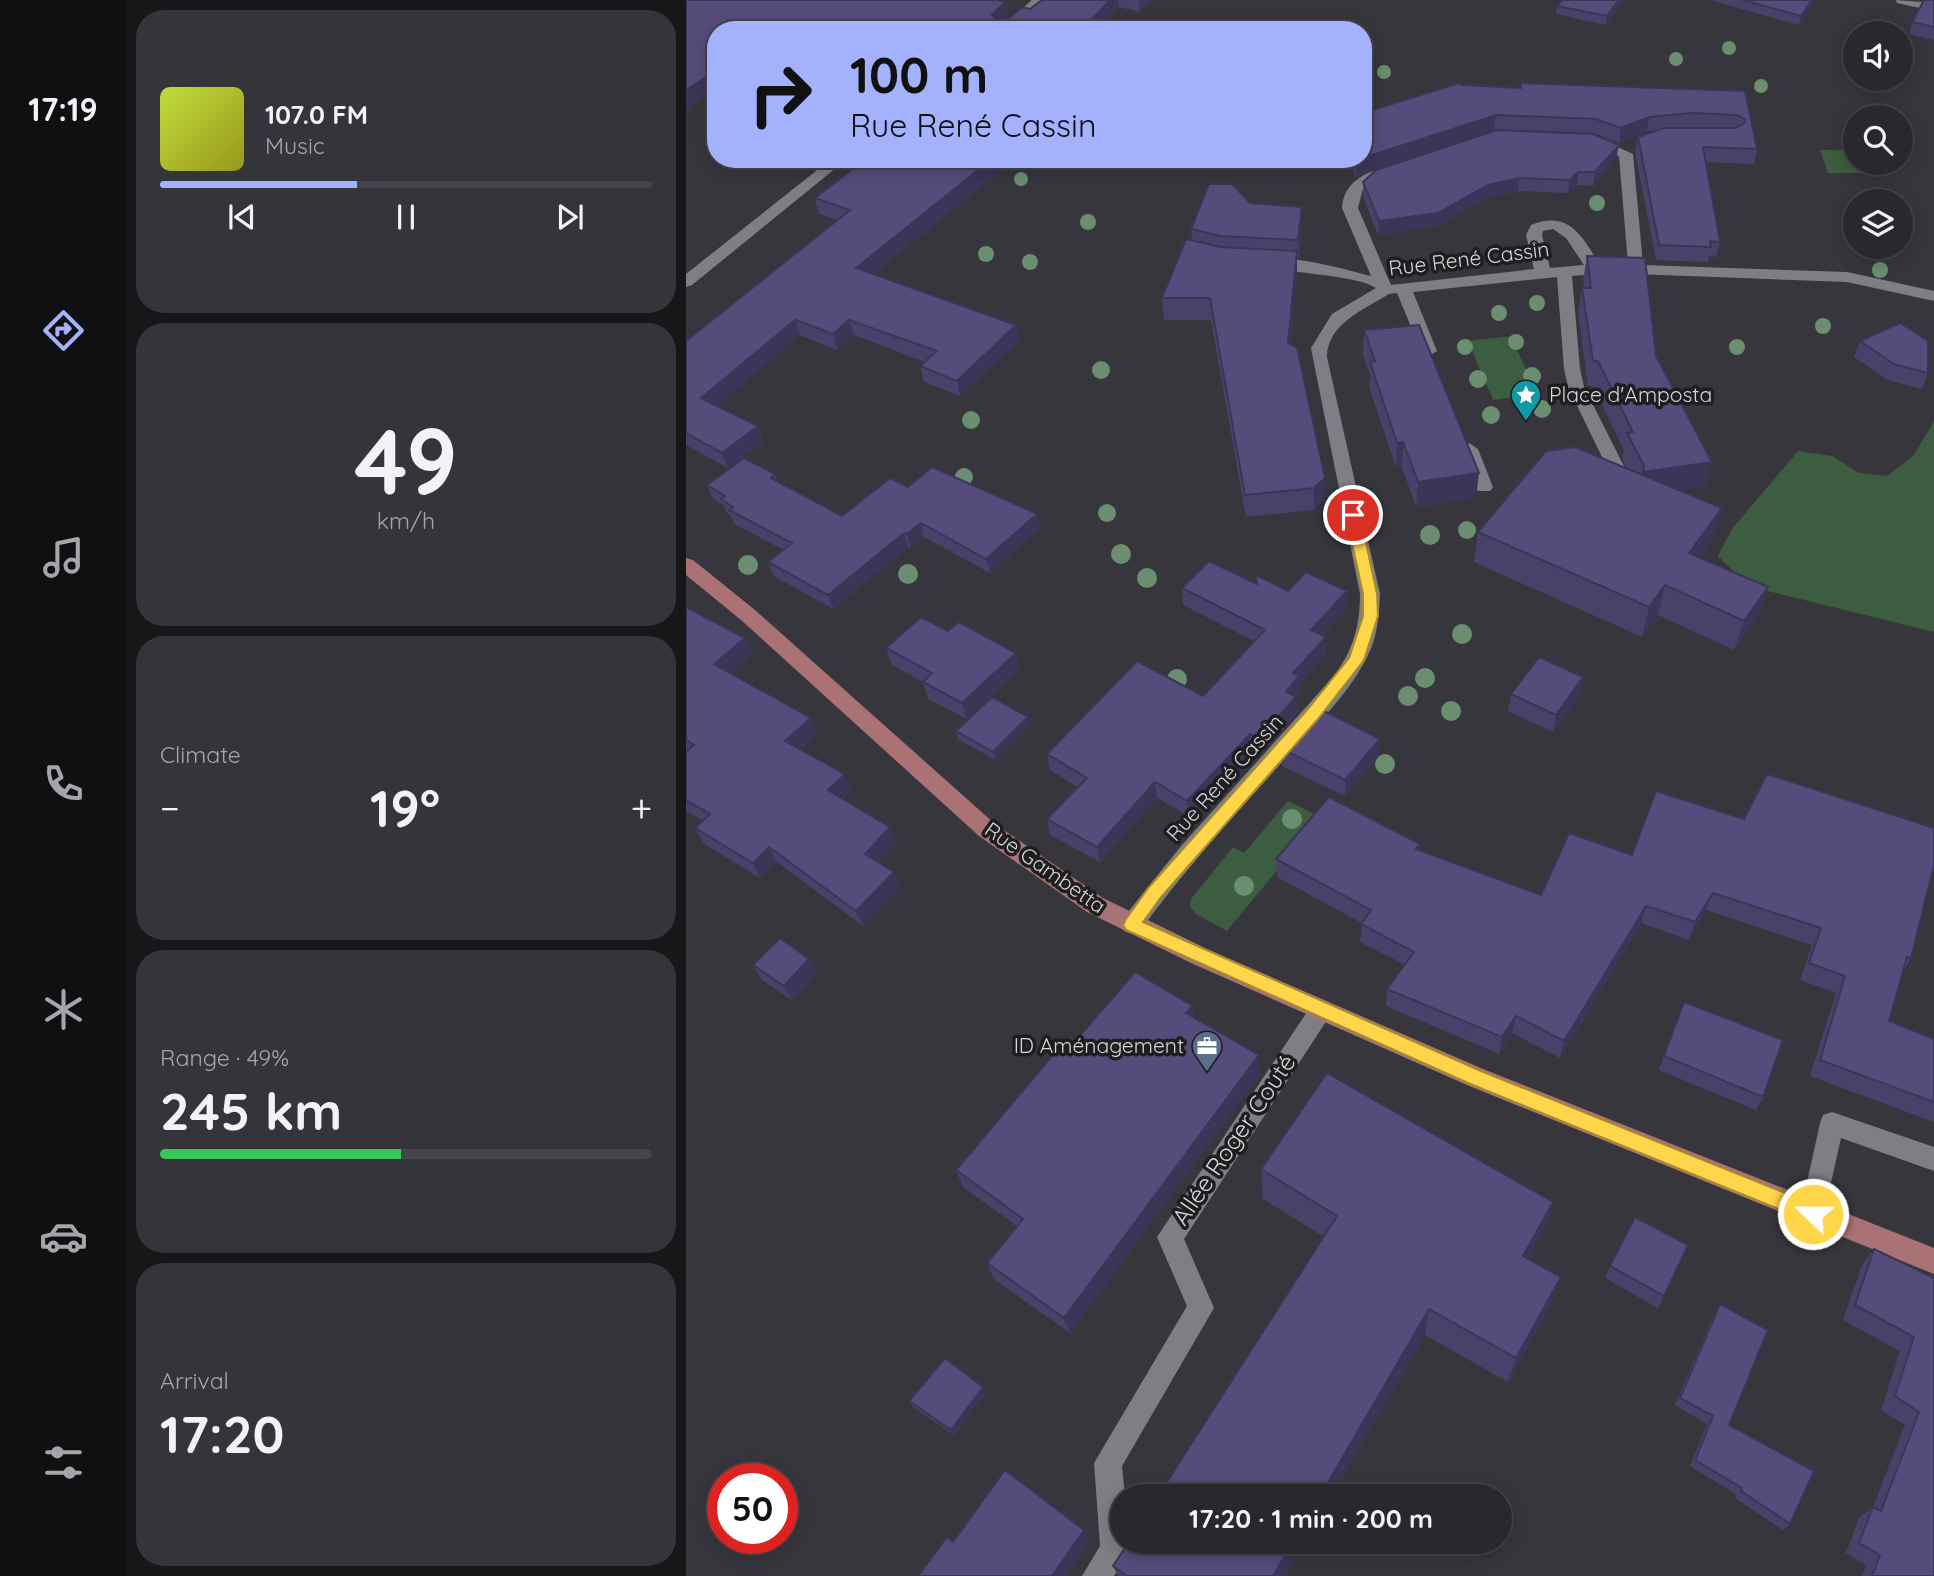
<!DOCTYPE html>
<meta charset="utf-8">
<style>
:root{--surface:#29282d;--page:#353439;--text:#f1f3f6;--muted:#a5a6aa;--line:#454449;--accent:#a4b1fc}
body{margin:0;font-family:Quicksand,sans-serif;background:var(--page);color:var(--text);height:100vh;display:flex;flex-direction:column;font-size:26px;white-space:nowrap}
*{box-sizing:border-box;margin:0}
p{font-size:23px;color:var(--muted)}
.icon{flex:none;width:38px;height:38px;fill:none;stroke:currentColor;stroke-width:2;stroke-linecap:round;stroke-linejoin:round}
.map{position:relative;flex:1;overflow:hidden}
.side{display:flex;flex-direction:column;gap:10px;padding:10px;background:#171619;width:560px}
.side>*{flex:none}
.guide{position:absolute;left:21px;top:21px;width:665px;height:147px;border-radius:28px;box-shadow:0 4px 18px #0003,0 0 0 2px var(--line);background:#a4b1fc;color:#111;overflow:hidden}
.fabs{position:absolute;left:1157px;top:21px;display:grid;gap:14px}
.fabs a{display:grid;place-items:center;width:70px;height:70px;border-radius:50%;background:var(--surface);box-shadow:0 4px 18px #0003,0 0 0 2px var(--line);font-size:35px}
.speed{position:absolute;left:21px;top:1463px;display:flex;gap:14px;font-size:35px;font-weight:700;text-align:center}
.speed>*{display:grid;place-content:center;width:91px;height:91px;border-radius:50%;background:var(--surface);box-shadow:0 4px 18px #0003,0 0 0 2px var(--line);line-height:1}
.speed .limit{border:10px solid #d22;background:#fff;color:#111}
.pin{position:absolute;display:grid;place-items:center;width:60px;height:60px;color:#fff;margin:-30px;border:4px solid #fff;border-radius:50%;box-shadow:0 2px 7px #0007}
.me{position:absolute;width:77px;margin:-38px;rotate:292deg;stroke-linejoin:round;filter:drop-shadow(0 0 5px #0008)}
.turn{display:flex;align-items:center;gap:24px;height:147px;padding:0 28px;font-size:32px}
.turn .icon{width:91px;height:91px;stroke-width:2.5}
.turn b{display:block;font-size:49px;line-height:60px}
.big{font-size:52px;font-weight:700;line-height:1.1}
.side .tile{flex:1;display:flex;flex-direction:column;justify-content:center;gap:10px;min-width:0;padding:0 24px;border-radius:28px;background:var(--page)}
.side .dial{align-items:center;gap:0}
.dial b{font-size:91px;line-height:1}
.song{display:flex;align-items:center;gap:21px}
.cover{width:84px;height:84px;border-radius:10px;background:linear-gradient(135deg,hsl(70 70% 55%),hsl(60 70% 35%))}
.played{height:7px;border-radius:4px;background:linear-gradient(90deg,var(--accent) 40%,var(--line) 40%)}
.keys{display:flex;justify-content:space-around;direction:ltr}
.heat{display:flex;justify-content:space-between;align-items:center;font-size:38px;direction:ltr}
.charge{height:10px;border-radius:5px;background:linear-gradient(90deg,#34c759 49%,var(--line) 0)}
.trip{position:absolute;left:424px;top:1484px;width:402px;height:70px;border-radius:35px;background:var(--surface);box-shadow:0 4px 18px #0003,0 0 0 2px var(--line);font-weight:700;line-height:70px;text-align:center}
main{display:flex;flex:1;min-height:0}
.tabs{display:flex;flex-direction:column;width:126px;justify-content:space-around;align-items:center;background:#101012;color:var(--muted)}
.tabs .icon{width:49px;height:49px}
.tabs .selected{color:var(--accent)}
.tabs b{font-size:32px;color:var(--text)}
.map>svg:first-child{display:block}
.green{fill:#3c5d3f}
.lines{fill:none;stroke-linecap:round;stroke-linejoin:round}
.minor{fill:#7f7e85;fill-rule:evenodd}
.major{fill:#ab7275;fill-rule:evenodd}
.tree{fill:#6a8e6f}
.wall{fill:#4a416b}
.shaded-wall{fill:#3c3557}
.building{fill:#564c7c;stroke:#3c3557;stroke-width:2}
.route{fill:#ffd54a;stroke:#a68a30;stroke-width:2}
.labels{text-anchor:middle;stroke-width:7;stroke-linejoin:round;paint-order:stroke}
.street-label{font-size:21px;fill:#d5d4d8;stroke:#1e1e20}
.poi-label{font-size:21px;fill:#d5d4d8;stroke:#1e1e20;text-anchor:start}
.near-street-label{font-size:24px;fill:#d5d4d8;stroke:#1e1e20}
</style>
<main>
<nav class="tabs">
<b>17:19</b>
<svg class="icon selected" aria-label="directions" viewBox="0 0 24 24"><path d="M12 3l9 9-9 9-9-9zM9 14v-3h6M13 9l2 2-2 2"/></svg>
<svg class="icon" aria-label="music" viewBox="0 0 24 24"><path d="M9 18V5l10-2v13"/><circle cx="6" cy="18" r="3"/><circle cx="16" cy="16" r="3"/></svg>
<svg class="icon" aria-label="phone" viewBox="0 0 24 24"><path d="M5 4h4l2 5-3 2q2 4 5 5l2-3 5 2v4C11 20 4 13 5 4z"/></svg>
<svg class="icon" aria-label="climate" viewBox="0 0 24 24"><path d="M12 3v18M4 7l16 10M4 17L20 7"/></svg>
<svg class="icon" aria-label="car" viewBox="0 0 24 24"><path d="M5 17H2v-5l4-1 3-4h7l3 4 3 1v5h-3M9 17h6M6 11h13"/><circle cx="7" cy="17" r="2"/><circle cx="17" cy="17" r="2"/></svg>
<svg class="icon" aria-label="filters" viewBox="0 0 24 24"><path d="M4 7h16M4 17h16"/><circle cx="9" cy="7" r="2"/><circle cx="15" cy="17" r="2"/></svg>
</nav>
<section class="side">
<div class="tile">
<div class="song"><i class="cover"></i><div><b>107.0 FM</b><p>Music</p></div></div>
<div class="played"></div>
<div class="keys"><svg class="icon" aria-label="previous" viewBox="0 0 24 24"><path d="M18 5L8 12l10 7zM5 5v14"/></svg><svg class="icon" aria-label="pause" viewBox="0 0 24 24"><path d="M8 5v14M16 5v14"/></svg><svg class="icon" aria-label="next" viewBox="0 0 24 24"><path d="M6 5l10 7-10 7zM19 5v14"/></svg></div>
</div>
<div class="tile dial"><b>49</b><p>km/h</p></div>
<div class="tile"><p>Climate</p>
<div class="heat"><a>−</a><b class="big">19°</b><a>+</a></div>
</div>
<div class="tile"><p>Range · 49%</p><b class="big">245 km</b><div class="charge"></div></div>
<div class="tile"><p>Arrival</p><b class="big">17:20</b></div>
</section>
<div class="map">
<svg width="1248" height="1576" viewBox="0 0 1248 1576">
<rect width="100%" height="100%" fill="#37363c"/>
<path class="green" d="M1134 150H1169V163H1180L1183 173H1142Z
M825 336 851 394 807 400 782 341Z
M1248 421V632L1062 586 1032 556 1046 529 1112 451 1146 456 1173 473 1201 476 1227 456Z
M602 801 635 817 541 931 510 914 504 907 505 899 547 847 558 853Z"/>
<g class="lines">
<path class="minor" d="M346 0H360L325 30H311Z
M1210 0 1248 3V11L1211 3Z
M907 136 947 154 957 265 1161 272 1248 291V301L1161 282 923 273 886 276 894 369 898 387 949 488 940 494 931 488 882 387 878 369 871 277 727 292 751 351 743 356 735 351 711 293 703 294C679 309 641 324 641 357L694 594C693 613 692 633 684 651 665 693 629 726 598 760 548 816 498 870 454 931L446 934 438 931 435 924 438 917 495 846 648 676C667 650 674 626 674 594L625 348 646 314 690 288C667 273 588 274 576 263 590 249 665 271 685 276L656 208C658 179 683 171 708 165L715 169 713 172 690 180 677 189 672 208 705 285 848 269 840 235 845 225C882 210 896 235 913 264H942L933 156 902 143 900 140ZM867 229 880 238 898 265 864 268 856 235 857 231Z
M145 159H161L6 285 0 287V274Z
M783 443 792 449 807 487 804 491H792L789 487 774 449Z
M635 1000 643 1003 647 1010 643 1017 498 1239 528 1308 436 1466 439 1496H436V1542H443C444 1556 436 1565 428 1576H396L414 1546 408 1463 501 1306 471 1237 627 1003Z
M1146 1112 1248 1147V1171L1155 1138 1136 1223 1127 1226 1118 1223 1114 1214 1134 1123 1137 1115Z"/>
<path class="major" d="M0 558 7 560 69 610 309 824 417 898 521 949 797 1069 1248 1248V1274L781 1085 505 963 401 912 293 836 55 620 0 575Z"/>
</g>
<g class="tree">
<circle cx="1043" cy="48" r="7"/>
<circle cx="990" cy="59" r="7"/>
<circle cx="698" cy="72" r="7"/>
<circle cx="1075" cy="86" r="7"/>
<circle cx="335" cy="179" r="7"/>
<circle cx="911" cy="203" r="8"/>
<circle cx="402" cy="222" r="8"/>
<circle cx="300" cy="254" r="8"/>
<circle cx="344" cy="262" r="8"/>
<circle cx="1194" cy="270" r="8"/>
<circle cx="851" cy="303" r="8"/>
<circle cx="813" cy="313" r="8"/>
<circle cx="1137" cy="326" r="8"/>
<circle cx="830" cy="342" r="8"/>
<circle cx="779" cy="347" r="8"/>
<circle cx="1051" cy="347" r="8"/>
<circle cx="415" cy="370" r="9"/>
<circle cx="846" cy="376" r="9"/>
<circle cx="792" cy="379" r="9"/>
<circle cx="856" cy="409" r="9"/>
<circle cx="805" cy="415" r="9"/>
<circle cx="285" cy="420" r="9"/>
<circle cx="278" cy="477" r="9"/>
<circle cx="421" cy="513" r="9"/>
<circle cx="781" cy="530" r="9"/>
<circle cx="744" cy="535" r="10"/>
<circle cx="435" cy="554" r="10"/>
<circle cx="62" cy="565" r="10"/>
<circle cx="222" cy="574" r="10"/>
<circle cx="461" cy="578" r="10"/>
<circle cx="776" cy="634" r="10"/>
<circle cx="739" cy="678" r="10"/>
<circle cx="491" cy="679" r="10"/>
<circle cx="722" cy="696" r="10"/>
<circle cx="765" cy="711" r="10"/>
<circle cx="699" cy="764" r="10"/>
<circle cx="606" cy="819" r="10"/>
<circle cx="558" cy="886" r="10"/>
</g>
<path class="wall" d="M0 0 322 18 344 9 356 0H465L454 12 433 7 412 30H30V90L0 109Z
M938 0 920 25 870 14 871 6Z
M1024 0H1129L1113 25Z
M1248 0V40L1223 34 1226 22Z
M834 83 1059 91 1071 149 1068 164 1020 162 1034 242 1030 257 1023 256 1022 262 970 260 949 152 952 137 971 130 961 131 933 143 908 133 808 129 677 173 670 178 663 159H677L776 85 833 88Z
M933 145 930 158 907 186 891 185 882 193 832 191 801 198 751 226 692 235 677 196V182Z
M180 159H326V161L187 274 330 325 333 341 274 396 238 382 234 366 239 362 168 335 151 350 114 335 31 405 72 426 78 442 42 468 0 445V341L151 220 133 214 129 198Z
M564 203 616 207V225L613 258H611V273L604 344 639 499 628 510 560 517 525 320H478L476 298 506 240 505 229Z
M901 256 970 356 1026 462 1019 486 994 490 1027 538 1013 558 1072 616 1048 650 972 615 956 637 788 562 792 532 941 469 936 458 938 450 907 386H902L892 312 896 288H898L897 280Z
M678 330 790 498 730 507 716 467H710L683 387 684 375 677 355Z
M1174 341 1242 373 1236 389 1202 380 1168 357Z
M89 474 92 482 156 516 222 487 351 514 354 528 304 573 238 537 225 548 222 547 147 609 88 576 82 562 98 550 48 524 45 515 40 512 38 505 27 499 21 485Z
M570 575 602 591H661L660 608 636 635 640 654 614 683V693L610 697 611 714 574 755 564 750 503 816 471 798 414 862 364 835 361 819 392 787 364 770 361 754 517 696 568 641 497 605 496 588 570 583Z
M0 607 59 638 66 654 44 673 125 718 131 734 114 750 165 790 156 799 204 827 210 843 192 862 213 887 177 926 91 862 74 878 17 843 9 828 17 821 0 811V752H1L0 751Z
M262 631 330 653 333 670 281 719 242 699 237 682 206 665 200 648Z
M897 677 894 694 867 732 822 711 825 694Z
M344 726 309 760 272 739 270 731Z
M596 749 693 756 659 796 596 766Z
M883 833 1225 958 1217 972 1203 1021 1248 1039V1122L1124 1076 1150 993 1114 980 1126 945 1020 910 1003 940 955 923 874 1058 826 1033 813 1054 700 1006 701 989 719 965 674 942 676 923 591 877 590 859 734 844 733 851 855 895Z
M123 959 131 974 106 1000 76 980 67 965Z
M998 1002 1077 1097 1070 1110 973 1070Z
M507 1006 508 1017 574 1074 384 1333 308 1279 301 1263 331 1226 277 1187 270 1170 385 1046Z
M575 1169 867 1202 858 1231 842 1259 865 1304 822 1382 739 1335 645 1496H472L638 1237 577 1199Z
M1188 1249 1248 1278V1576H1176L1180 1565 1160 1553 1173 1518 1187 1507 1219 1425 1195 1410 1214 1351 1157 1320 1176 1265Z
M924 1266 978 1296 972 1308 919 1278Z
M1034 1304 1043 1425 1104 1524 1097 1530 1049 1498 1050 1494 1004 1466 1021 1424 989 1405 1029 1312Z
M300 1392 268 1435 227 1407 223 1401Z
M427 1566 599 1576H432Z"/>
<path class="shaded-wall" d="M424 0H432L433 7 412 30H396Z
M453 0H465L454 12Z
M933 0H938L920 25 921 16Z
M1126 0H1129L1113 25 1115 16Z
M319 2 322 17 308 30 306 15Z
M30 71V90L0 109V90Z
M810 115 808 129 677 173 670 178 671 163 677 159 678 158Z
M963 117 961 131 933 143 935 128Z
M933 145 930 158 907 186 909 172Z
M306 159H326V161L174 284 170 268Z
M892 172 891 185 882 193 884 180Z
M833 178 832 191 801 198 751 226 692 235 693 221 802 185Z
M616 207V225L613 258 612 240Z
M611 251V273L603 365 602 343Z
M109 320 114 335 22 413 15 398Z
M163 320 168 335 151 350 147 334Z
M330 325 333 341 274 396 271 381Z
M72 426 78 442 42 468 36 453Z
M717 442 716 467H710L711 443Z
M1026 462 1019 486 952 497 957 472Z
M793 473 790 498 730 507 732 482Z
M639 478V499L628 510V488Z
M1036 508 1027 538 995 583 1003 553Z
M351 514 354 528 304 573 300 559Z
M235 523 238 537 225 548 221 534Z
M218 533 222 547 147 609 142 595Z
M979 585 972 615 956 637 963 607Z
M1082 587 1072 616 1048 650 1058 621Z
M661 591 660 608 625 646V630Z
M640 637V654L614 683V693L600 708V692L607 673Z
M59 638 66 654 35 680 28 664Z
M330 653 333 670 281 719 276 703Z
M897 677 894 694 867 732 870 715Z
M610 697 611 714 574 755 573 739Z
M342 717 344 726 309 760 307 752Z
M125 718 131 734 106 757 99 741Z
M564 734V750L503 816 501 801Z
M694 739 693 756 659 796V780Z
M159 774 165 790 148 806 142 790Z
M469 782 471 798 414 862 411 847Z
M204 827 210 843 185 869 179 854Z
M83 847 91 862 74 878 67 863Z
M208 872 213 887 177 926 170 911Z
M1027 893 1020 910 1003 940 1009 922Z
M960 906 955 923 874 1058 878 1041Z
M123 959 131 974 106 1000 98 986Z
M507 1006 509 1025 500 1013Z
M830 1016 826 1033 813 1054 816 1037Z
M573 1055 574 1074 384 1333 378 1318Z
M867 1202 858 1231 829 1283 837 1256Z
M875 1277 865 1304 822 1382 830 1358Z
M743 1309 739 1335 645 1496H634Z
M297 1387 300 1392 268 1435 265 1430Z
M398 1530 404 1541 380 1576H366Z
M607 1542H619L599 1576H587Z"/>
<path class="building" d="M0 0H311L319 2 306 15 309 18H323L336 7 344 9 356 0H424L396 30H103L101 26 95 30H30V71L0 90Z
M876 0H933L921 16 871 6Z
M1057 0H1126L1115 16Z
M1238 0H1248V27L1226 22Z
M773 83 776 85 835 88 834 83 1059 91 1071 149 1017 147 1034 242 1024 241 1025 247 973 245 952 137 978 128H1050L1059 123V119L1051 115 1007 113 963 117 935 128 910 119 810 115 677 158V113Z
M811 130 907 134 933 145 909 172H892L884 180 833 178 802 185 752 213 693 221 677 182 690 170Z
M180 159H306L170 268 330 325 271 381 234 366 251 351 163 320 147 334 109 320 15 398 72 426 36 453 0 433V341L164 210 129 198Z
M523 184H546L564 203 616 207 612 240 535 236 505 229Z
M500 239 535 247 611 251 602 343 611 348 639 478 628 488 559 495 524 298H476Z
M901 256 959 258 970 356 1026 462 957 472 958 466 941 433 947 432 912 361H907L896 288H905Z
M1214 323 1242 341V373L1208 364 1174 341Z
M733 325 793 473 732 482 717 442 711 443 684 362 689 361 678 330Z
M889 447 1036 508 1003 553 1082 587 1058 621 979 585 963 607 792 532 860 451Z
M58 458 89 474 85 478 156 516 204 478 222 487 246 467 351 514 300 559 235 523 221 534 218 533 142 595 82 562 106 543 43 510 47 507 35 499 39 496 21 485Z
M523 561 571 584 570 575 602 591 620 572 661 591 625 630 640 637 607 673 613 676 600 692 610 697 573 739 564 734 501 801 469 782 411 847 361 819 401 778 361 754 451 661 517 696 579 630 496 588Z
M0 607 59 638 28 664 125 718 99 741 159 774 142 790 204 827 179 854 208 872 170 911 83 847 67 863 9 828 24 814 0 800V752L8 745 0 740Z
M235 617 262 631 273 622 330 653 276 703 237 682 246 673 200 648Z
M853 657 897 677 870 715 825 694Z
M306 697 342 717 307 752 270 731Z
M634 709 694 739 659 780 596 749Z
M1081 774 1248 828V865L1225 958 1221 957 1203 1021 1248 1039V1102L1134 1060 1159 976 1123 963 1135 928 1027 893 1009 922 960 906 878 1041 830 1016 816 1037 701 989 728 952 675 924 685 910 590 859 643 797 734 844 730 849 855 895 883 833 946 855 970 791 1058 819Z
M94 938 123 959 98 986 67 965Z
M449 972 507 1006 500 1013 573 1055 378 1318 301 1263 337 1219 270 1170 378 1042 385 1046Z
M998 1002 1097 1040 1077 1097 978 1056Z
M641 1073 867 1202 837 1256 875 1277 830 1358 743 1309 634 1496H472L651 1216 575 1169Z
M949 1217 1002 1245 978 1296 924 1266Z
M1188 1249 1248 1278V1576H1186L1194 1555 1173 1543 1187 1507 1195 1511 1233 1412 1209 1396 1228 1337 1169 1305Z
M1034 1304 1082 1330 1043 1425 1128 1471 1104 1524 1055 1491 1056 1488 1009 1460 1027 1416 994 1398Z
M259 1358 297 1387 265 1430 223 1401Z
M319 1470 398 1530 366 1576H232L261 1537 267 1542Z
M443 1542H607L587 1576H441L427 1566Z"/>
<path class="route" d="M667 510 674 515 691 594 692 616 678 660 632 719 475 897 457 922 795 1071 1134 1207 1136 1214 1134 1220 1127 1223 782 1083 440 930 437 925 440 919 463 887 621 710 663 658 677 616V594L660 515Z"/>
<defs>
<g id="sight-pin" transform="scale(1.575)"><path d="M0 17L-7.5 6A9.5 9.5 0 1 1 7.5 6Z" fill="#0f9aa8" stroke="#1e1e20"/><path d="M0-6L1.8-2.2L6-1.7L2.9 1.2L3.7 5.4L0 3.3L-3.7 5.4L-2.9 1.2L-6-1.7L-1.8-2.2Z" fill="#fff"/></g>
<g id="office-pin" transform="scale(1.575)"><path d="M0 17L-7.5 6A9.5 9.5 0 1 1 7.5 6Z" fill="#5c6f8a" stroke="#1e1e20"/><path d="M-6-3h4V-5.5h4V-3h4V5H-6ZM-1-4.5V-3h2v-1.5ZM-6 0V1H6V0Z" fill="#fff"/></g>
</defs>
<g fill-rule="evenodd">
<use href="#sight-pin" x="840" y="395"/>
<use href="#office-pin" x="521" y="1046"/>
</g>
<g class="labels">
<g class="street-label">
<text transform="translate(783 259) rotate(-7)" y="7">Rue René Cassin</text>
<text transform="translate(539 778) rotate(-48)" y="7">Rue René Cassin</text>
<text transform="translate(359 868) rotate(35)" y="7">Rue Gambetta</text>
</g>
<g class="poi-label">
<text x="863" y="402">Place d'Amposta</text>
<text x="498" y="1053" text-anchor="end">ID Aménagement</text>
</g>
<g class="near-street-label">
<text transform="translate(548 1140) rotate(-56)" y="8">Allée Roger Couté</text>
</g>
</g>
</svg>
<div class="fabs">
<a><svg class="icon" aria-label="sound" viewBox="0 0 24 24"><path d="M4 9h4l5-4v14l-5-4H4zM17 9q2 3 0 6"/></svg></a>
<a><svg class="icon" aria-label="search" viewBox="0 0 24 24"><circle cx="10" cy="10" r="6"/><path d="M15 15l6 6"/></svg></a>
<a><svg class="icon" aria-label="layers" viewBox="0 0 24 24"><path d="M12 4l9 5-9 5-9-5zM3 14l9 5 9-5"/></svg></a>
</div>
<div class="speed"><div class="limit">50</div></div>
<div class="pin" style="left:667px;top:515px;background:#d93025"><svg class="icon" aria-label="arrive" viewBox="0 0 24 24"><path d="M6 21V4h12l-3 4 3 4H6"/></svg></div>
<svg class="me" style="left:1127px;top:1214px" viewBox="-20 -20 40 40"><circle r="17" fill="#ffd54a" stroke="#fff" stroke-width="3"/><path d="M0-11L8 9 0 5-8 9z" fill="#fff"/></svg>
<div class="trip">17:20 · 1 min · 200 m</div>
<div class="guide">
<div class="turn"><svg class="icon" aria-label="right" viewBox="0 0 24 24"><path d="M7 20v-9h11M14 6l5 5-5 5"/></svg><div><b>100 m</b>Rue René Cassin</div></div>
</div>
</div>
</main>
